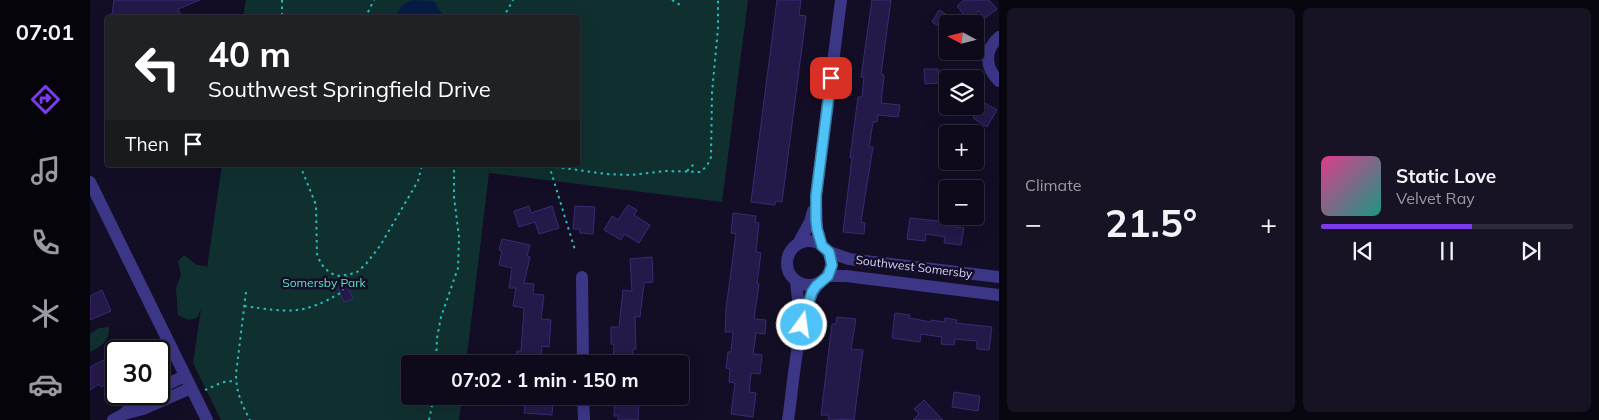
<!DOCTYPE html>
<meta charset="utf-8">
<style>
:root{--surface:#0e0a1c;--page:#171325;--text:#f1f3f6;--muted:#9b9aa3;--line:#2e2b3b;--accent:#7c3aed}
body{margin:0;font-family:Mulish,sans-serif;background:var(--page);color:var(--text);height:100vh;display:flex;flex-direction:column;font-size:19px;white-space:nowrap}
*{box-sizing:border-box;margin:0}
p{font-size:16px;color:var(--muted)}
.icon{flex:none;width:28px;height:28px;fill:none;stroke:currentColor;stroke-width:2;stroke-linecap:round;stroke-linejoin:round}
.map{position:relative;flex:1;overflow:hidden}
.sheet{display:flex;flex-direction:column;gap:8px;padding:8px;background:#08060f;width:600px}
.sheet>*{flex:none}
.banner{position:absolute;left:15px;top:15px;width:475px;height:152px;border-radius:5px;box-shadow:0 5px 20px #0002,0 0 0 1px var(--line);background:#202124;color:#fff;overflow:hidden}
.needle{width:32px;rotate:277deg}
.fabs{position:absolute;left:849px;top:15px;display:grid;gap:10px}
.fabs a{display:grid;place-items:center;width:45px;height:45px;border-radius:5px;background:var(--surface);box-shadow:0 5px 20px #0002,0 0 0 1px var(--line);font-size:25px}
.speed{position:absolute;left:15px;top:340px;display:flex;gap:10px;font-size:25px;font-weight:700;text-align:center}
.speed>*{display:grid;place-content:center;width:65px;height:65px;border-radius:50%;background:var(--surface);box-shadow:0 5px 20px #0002,0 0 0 1px var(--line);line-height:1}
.speed .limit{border:2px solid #111;border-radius:8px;background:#fff;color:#111}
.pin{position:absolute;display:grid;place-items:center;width:42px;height:42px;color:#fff;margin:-21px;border-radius:10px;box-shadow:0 2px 8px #0006}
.me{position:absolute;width:55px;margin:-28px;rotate:14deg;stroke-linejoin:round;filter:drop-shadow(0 0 4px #0008)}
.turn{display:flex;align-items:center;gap:18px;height:105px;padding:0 20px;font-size:22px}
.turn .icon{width:65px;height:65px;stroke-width:2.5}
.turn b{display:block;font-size:35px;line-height:42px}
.then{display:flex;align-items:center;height:48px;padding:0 20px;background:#0003;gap:10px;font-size:19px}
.big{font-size:38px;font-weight:700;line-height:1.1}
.sheet .tile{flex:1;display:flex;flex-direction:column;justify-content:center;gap:8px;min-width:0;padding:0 18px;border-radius:8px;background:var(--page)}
.song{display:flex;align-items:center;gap:15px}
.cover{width:60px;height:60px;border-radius:8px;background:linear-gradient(135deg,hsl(330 70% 55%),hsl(170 70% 35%))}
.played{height:5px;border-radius:2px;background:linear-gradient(90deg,var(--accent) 60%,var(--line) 60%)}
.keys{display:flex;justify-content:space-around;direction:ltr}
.heat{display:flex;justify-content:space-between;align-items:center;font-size:28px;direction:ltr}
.sheet .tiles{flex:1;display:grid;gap:8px;grid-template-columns:repeat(2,1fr)}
.trip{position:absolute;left:311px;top:355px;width:288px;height:50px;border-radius:5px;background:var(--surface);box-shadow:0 5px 20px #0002,0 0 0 1px var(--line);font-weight:700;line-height:50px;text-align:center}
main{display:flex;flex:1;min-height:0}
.tabs{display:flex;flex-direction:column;width:90px;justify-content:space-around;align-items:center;background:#06040b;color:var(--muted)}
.tabs .icon{width:35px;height:35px}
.tabs .active{color:var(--accent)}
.tabs b{font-size:22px;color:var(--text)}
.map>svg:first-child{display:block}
.green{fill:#103030}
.water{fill:#071c45}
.building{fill:#241948;stroke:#3b2a75}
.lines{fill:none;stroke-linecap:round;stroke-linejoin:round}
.path{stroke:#29bdb8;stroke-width:2;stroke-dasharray:2.5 4;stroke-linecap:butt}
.minor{stroke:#3c3687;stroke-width:12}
.route-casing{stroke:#337fa1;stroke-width:12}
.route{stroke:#4fc3f7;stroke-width:9}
.labels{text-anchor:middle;stroke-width:5;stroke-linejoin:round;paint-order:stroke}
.street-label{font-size:12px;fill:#d9d3ff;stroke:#130e26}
.park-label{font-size:12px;fill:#58e6c6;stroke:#130e26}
</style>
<main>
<nav class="tabs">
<b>07:01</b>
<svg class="icon active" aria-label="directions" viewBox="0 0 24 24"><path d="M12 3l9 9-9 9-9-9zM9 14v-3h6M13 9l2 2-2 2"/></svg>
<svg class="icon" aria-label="music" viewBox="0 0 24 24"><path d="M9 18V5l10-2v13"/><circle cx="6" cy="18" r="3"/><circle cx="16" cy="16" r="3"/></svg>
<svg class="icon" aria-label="phone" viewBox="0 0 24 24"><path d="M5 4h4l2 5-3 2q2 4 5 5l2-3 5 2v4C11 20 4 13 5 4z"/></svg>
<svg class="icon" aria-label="climate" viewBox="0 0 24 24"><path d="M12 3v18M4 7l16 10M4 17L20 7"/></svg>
<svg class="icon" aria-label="car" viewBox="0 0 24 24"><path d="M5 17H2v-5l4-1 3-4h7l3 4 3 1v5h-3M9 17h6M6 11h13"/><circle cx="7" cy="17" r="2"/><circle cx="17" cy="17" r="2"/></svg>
</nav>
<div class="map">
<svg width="909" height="420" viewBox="0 0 909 420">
<rect width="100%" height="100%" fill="#130e26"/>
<path class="green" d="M156 0H658L632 202 399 173 376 364H320V396H372L369 420H131L103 363 111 309 107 318 98 320 88 315 86 288 91 275 88 261 94 255 107 265 116 266 117 268 132 165H488V18L153 17Z
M19 327C20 340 11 347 0 352V334L9 328Z"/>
<path class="water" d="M322 0 344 1 354 17H305C309 10 312 3 322 0Z"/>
<path class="building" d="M24 0H110L88 9 92 18H29L22 14Z
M687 0H711L709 15 716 16 692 202 686 201 685 205 661 202Z
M782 0H801L791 74 794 75 791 103 810 105 808 117 788 115 787 122H783L779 147H783L771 222 775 223 774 234 753 232 762 158H760L768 97H772L774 77H771Z
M874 0H899L907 9 895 18 889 11 878 20 867 6Z
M849 10 860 17 858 22V32L842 22Z
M834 69H848L849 83 835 84Z
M893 102 907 110 897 127 883 118Z
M538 205 547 210 544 215 560 225 549 243 534 234 531 240 514 230 522 216 528 220Z
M439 206 441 213 462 206 469 228 449 234 445 222 429 227 424 211Z
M485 206 505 207 503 234 490 233V229H483Z
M643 213 666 216 665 222 669 223 666 252 671 253 667 283 669 284 664 319 676 320 675 334 666 333 663 354 672 355 670 374 661 373 659 392 666 393 663 417 641 414 645 383 639 382 640 369 636 368 638 352H641L643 332H635L636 309 646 234 641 233Z
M820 218 857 222 858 218 867 220 866 227 874 228 871 245 854 243 855 237 836 234 835 241 817 239Z
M412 239 440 245 437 256 440 257 434 283 444 284 443 294 454 295 451 319 461 320 459 347 452 346 450 364H431L432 361 426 360 427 351H431L434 308 423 306 426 288H419L422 268 409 265 412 251 409 250Z
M562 257 563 282 554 283 550 317 545 316 546 349H543L542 364H523L524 344H521V327H529L533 290 542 291 540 259Z
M257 284 263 299 254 302 248 289Z
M12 290 21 311 0 320V296Z
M805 313 820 315 819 318 841 322V320L854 322 855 318 867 320 866 323 902 327 899 350 887 349V341L865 339 864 345 851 344 852 337 831 334 830 342 802 338Z
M747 317 766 319 761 349 773 350 764 420 738 419 739 415H731L742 324H746Z
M13 360 25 379 11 387 9 384 0 390V367Z
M864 392 890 396 888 411 862 407Z
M436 396H451V401L463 402 462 415 434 413Z
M525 397 542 398 541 401 549 402 548 420H528V416H524Z
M834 400 853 420H823L829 414 824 409Z"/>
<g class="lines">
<path class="path" d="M192 0V18
M582 0 592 6
M275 18 284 0
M413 18 423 0
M210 165 226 205 227 254 231 264 240 273 249 276 266 273 276 264 290 246 328 181 332 165
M459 165 485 250
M459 166 516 174 541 175 576 171 610 172 617 166 621 157 622 93 628 28V0
M597 171 604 164
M156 292 146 374C146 392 152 405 160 420
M154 306C198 312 212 316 252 292L257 276
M346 364 347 338 351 317 368 268 369 237 364 197V165
M115 390C125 386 135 379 146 382
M339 420 344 396"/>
<path class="minor" d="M909 37C894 50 895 68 909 81
M0 182 117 420
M697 263a22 22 0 1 1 44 0a22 22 0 1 1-44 0Z
M709 242 720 222 723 211
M732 246 727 229 726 196 751 0
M739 252 759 259 909 277
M738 276H756L909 295
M492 277 493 364
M706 282 710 317
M69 388 95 376
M493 396 494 420
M34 414 44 403 59 394
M23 420 34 414 53 409 101 388
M698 420C703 390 708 302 730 283"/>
</g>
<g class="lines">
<g class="route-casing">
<path id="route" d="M712 325 722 292 726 286 738 276 742 265 739 252 732 246 727 229 726 220V196L741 78"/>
</g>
<use href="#route" class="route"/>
</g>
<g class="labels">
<g class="street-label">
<text transform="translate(824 267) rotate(7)" y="4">Southwest Somersby</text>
</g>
<g class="park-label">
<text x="234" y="287">Somersby Park</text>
</g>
</g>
</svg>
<div class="fabs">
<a><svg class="needle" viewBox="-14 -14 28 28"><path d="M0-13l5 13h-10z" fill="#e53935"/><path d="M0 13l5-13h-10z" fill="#9b9aa3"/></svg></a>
<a><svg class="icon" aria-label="layers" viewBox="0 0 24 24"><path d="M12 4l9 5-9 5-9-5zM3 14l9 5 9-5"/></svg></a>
<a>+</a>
<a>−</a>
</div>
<div class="speed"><div class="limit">30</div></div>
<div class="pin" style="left:741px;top:78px;background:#d93025"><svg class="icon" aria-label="arrive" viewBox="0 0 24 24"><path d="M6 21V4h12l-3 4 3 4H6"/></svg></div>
<svg class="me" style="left:712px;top:325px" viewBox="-20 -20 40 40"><circle r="17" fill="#4fc3f7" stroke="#fff" stroke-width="3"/><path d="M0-11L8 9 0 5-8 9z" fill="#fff"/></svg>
<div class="trip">07:02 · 1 min · 150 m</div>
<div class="banner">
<div class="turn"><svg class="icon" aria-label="left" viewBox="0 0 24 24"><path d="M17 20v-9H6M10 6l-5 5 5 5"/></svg><div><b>40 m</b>Southwest Springfield Drive</div></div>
<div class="then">Then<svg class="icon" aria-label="arrive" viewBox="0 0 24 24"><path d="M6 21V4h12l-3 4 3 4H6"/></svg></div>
</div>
</div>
<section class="sheet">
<div class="tiles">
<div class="tile"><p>Climate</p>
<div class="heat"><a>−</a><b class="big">21.5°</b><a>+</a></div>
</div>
<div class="tile">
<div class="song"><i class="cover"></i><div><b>Static Love</b><p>Velvet Ray</p></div></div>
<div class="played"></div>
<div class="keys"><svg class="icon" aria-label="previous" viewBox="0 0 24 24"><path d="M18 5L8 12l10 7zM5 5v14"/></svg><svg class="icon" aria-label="pause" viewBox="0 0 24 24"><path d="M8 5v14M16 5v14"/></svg><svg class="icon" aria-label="next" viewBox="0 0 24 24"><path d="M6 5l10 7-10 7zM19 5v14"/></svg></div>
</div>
</div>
</section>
</main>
